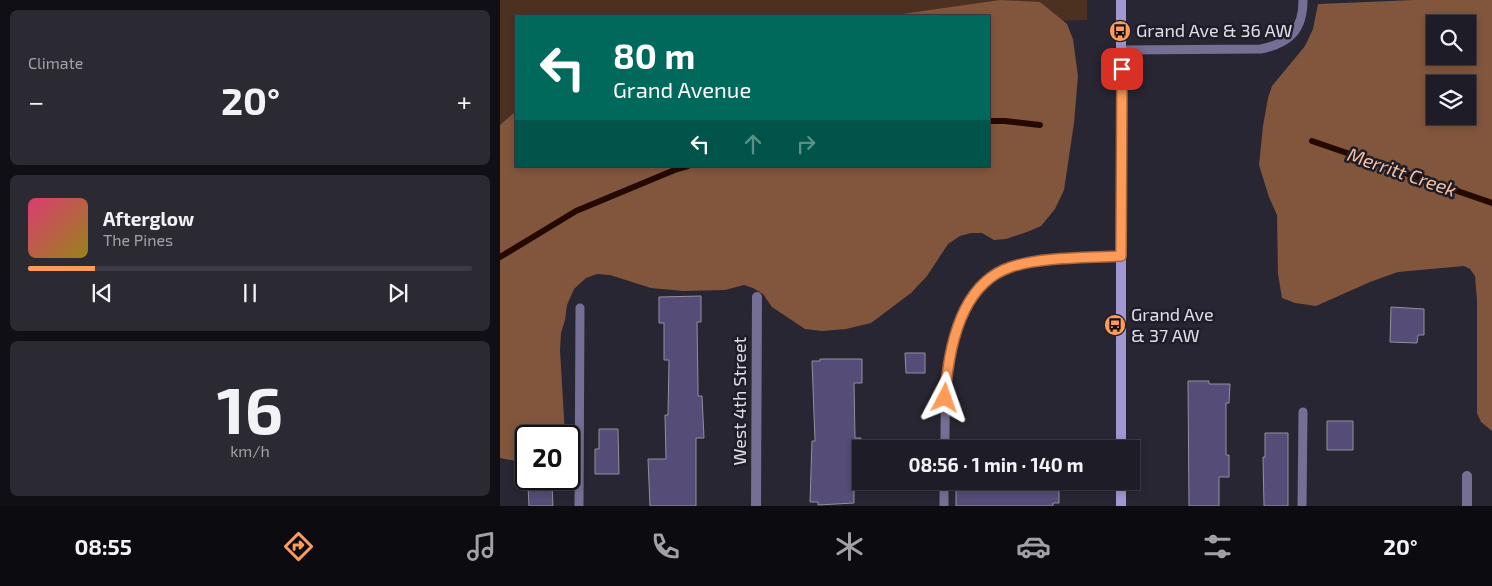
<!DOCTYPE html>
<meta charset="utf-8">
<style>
:root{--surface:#1e1c26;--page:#2b2932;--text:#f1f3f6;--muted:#a1a1a7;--line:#3c3a43;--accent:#fe9b59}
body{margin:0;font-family:"Exo 2",sans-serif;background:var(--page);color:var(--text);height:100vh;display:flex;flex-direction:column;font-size:19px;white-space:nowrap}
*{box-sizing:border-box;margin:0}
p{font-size:16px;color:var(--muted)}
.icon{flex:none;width:28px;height:28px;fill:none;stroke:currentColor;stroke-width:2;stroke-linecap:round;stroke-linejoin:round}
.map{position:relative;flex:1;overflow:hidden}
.drawer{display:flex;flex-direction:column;gap:10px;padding:10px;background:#100f15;width:500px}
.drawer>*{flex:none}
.top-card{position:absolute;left:15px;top:15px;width:475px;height:152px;border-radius:0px;box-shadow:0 2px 8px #0003,0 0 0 1px var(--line);background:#00695c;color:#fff;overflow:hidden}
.controls{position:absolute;left:926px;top:15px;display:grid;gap:10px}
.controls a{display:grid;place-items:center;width:50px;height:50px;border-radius:0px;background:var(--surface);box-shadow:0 2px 8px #0003,0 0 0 1px var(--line);font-size:25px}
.speed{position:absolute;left:15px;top:425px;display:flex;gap:10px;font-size:25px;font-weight:700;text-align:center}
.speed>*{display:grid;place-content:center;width:65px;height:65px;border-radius:50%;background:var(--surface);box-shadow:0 2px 8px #0003,0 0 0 1px var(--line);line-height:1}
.speed .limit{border:2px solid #111;border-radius:8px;background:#fff;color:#111}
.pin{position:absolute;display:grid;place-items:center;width:42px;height:42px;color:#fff;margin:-21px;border-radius:10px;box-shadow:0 2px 8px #0006}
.me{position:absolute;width:55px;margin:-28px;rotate:4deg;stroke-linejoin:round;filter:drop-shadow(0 0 4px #0008)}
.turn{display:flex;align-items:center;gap:18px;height:105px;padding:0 15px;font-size:22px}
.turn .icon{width:65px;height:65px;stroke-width:2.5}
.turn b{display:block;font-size:35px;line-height:42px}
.lanes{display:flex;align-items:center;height:48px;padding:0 15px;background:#0003;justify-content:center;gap:25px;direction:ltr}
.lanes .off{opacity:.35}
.big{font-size:38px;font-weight:700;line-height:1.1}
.drawer .card{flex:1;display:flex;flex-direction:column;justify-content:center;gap:8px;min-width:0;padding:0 18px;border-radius:8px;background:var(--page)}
.drawer .dial{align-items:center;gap:0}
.dial b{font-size:65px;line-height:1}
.song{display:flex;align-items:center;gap:15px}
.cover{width:60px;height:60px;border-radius:8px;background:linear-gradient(135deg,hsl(340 70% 55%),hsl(50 70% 35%))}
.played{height:5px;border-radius:2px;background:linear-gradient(90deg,var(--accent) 15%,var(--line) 15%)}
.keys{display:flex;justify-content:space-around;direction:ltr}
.heat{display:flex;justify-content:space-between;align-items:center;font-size:28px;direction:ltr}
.trip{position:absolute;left:352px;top:440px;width:288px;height:50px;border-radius:0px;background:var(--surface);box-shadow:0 2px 8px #0003,0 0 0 1px var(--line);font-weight:700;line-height:50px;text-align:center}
.menu{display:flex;height:80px;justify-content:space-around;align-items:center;background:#0c0b0f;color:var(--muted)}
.menu .icon{width:35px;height:35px}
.menu .current{color:var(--accent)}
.menu b{font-size:22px;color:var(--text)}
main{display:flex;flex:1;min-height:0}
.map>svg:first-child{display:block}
.green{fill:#4c3121}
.forest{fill:#81563c;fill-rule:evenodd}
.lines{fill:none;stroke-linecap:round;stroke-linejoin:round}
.stream{stroke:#240900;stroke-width:6}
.building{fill:#554c77;stroke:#92909f}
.service{stroke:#766f95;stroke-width:9}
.minor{stroke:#766f95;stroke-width:10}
.secondary{stroke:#a297d3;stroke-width:10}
.route-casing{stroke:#a5653a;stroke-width:12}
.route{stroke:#fe9b59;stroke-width:9}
.labels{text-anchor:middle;stroke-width:5;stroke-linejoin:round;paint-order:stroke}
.poi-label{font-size:18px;fill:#e0dfe7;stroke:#1f1d28;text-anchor:start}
.street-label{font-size:18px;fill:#e0dfe7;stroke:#1f1d28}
.water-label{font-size:19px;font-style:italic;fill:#f9c19f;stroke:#1f1d28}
</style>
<main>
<section class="drawer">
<div class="card"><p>Climate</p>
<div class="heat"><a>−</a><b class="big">20°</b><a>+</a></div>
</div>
<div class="card">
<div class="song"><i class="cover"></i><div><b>Afterglow</b><p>The Pines</p></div></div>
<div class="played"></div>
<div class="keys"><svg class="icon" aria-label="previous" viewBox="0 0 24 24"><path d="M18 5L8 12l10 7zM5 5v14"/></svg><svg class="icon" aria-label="pause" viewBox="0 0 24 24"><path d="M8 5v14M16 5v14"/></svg><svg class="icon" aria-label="next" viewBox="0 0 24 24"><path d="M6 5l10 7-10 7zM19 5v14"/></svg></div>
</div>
<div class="card dial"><b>16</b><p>km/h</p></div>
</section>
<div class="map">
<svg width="992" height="506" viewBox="0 0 992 506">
<rect width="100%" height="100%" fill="#282632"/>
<path class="green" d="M0 0H587V20L550 21 489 16H16V111L0 125Z"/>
<path class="forest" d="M500 0 540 2 567 24 573 39 578 76 574 123 564 190 555 209 541 226 527 232 506 239 494 240 482 233H471L460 236 448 244 427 276 411 293 371 323 346 329 322 331 305 329 272 307 263 294 253 288 244 285 225 290 183 291 151 288 110 275 97 274 86 278 74 289 67 305 65 320 61 333 60 350 65 435 64 436H26V460L16 461 0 458V125L16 111V166H489V16H388Z
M914 0H992V431L981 422 977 413V300L975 276 970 269 964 266 898 272 870 282 816 306 795 303 782 298 778 274 777 215 769 197 759 165 763 126 768 98 772 86 805 46 813 29 818 4ZM935 24H968V56H935ZM935 84H968V116H935Z"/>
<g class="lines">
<path class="stream" d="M489 121H505L540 125
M812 141 992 203
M0 257 76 211 177 169 188 166"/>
</g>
<path class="building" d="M201 296V322H197L198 387V396H202L204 438H196V506H150L148 459H166L165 415H168L169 360H164V323H159V297Z
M891 307 924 309V335H918L917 343 890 342Z
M405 353H425V373H406Z
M320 359H362V383H354L355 438H361V467H354V503L318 505V502H310L312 441H315L312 361H320Z
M688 381H709V384H730L729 403H726V455H729V477H719V506H689Z
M827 421H853V450H827Z
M99 429H118L119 474H95V449H99Z
M765 433H788V506H764L763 457H765Z
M506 481H559V503H553V506H456V482L506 483Z
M52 485 53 506H29L28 486Z"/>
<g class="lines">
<path class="service" d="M621 50 761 49C790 43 803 30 803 0
M445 449C445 390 443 290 511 267 540 257 589 258 621 256
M79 506 80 308
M444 506V481
M802 506 803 412"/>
<path class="minor" d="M967 476V506
M256 506 257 297"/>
<path class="secondary" d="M621 0V449
M621 506V481"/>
</g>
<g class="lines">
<g class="route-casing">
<path id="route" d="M445 398C448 351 459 284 511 267 540 257 589 258 621 256L622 69"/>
</g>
<use href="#route" class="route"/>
</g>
<defs>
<g id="bus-disc" transform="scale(1.125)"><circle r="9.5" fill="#fe9b59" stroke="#1f1d28"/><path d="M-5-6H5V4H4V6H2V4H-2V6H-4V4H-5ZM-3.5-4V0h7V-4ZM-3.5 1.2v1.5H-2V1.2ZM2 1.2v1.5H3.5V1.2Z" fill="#111"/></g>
</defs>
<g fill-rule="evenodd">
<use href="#bus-disc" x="620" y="31"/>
<use href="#bus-disc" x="615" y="325"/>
</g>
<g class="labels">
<g class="poi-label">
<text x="636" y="37">Grand Ave &amp; 36 AW</text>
<text x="631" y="321">Grand Ave<tspan x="631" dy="21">&amp; 37 AW</tspan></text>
</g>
<g class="street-label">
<text transform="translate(240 401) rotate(-90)" y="6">West 4th Street</text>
</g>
<g class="water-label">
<text transform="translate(902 172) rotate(19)" y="7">Merritt Creek</text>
</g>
</g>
</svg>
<div class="controls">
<a><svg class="icon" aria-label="search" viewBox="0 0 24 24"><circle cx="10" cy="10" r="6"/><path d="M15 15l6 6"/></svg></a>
<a><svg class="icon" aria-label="layers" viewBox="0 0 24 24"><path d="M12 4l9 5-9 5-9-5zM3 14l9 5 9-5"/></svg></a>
</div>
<div class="speed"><div class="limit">20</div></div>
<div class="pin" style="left:622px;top:69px;background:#d93025"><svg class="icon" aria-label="arrive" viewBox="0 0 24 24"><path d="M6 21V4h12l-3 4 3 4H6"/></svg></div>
<svg class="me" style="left:445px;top:398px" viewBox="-20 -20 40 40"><path d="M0-17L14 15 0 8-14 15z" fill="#fe9b59" stroke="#fff" stroke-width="4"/></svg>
<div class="trip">08:56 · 1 min · 140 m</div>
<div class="top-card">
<div class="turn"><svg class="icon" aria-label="left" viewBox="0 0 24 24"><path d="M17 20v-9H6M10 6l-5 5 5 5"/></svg><div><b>80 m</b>Grand Avenue</div></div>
<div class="lanes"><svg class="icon" aria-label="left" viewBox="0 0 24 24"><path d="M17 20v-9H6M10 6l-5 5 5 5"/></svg><svg class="icon off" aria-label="ahead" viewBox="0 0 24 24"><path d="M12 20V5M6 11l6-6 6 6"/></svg><svg class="icon off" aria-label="right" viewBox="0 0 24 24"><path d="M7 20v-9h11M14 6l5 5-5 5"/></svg></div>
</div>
</div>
</main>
<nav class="menu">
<b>08:55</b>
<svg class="icon current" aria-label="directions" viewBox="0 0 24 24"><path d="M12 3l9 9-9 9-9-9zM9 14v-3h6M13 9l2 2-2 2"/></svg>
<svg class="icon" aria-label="music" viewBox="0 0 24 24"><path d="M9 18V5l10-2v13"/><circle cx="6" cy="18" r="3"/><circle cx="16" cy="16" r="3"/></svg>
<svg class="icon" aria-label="phone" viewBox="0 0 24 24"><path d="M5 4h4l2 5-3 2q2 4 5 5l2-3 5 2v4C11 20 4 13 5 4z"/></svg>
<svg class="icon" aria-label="climate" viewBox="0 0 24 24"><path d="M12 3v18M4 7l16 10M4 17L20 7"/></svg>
<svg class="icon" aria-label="car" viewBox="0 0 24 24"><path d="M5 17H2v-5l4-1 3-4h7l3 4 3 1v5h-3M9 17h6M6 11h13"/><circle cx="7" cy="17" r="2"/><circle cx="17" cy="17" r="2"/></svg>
<svg class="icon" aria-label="filters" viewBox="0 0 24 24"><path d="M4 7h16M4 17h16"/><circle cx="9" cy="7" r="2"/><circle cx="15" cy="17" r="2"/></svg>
<b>20°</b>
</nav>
